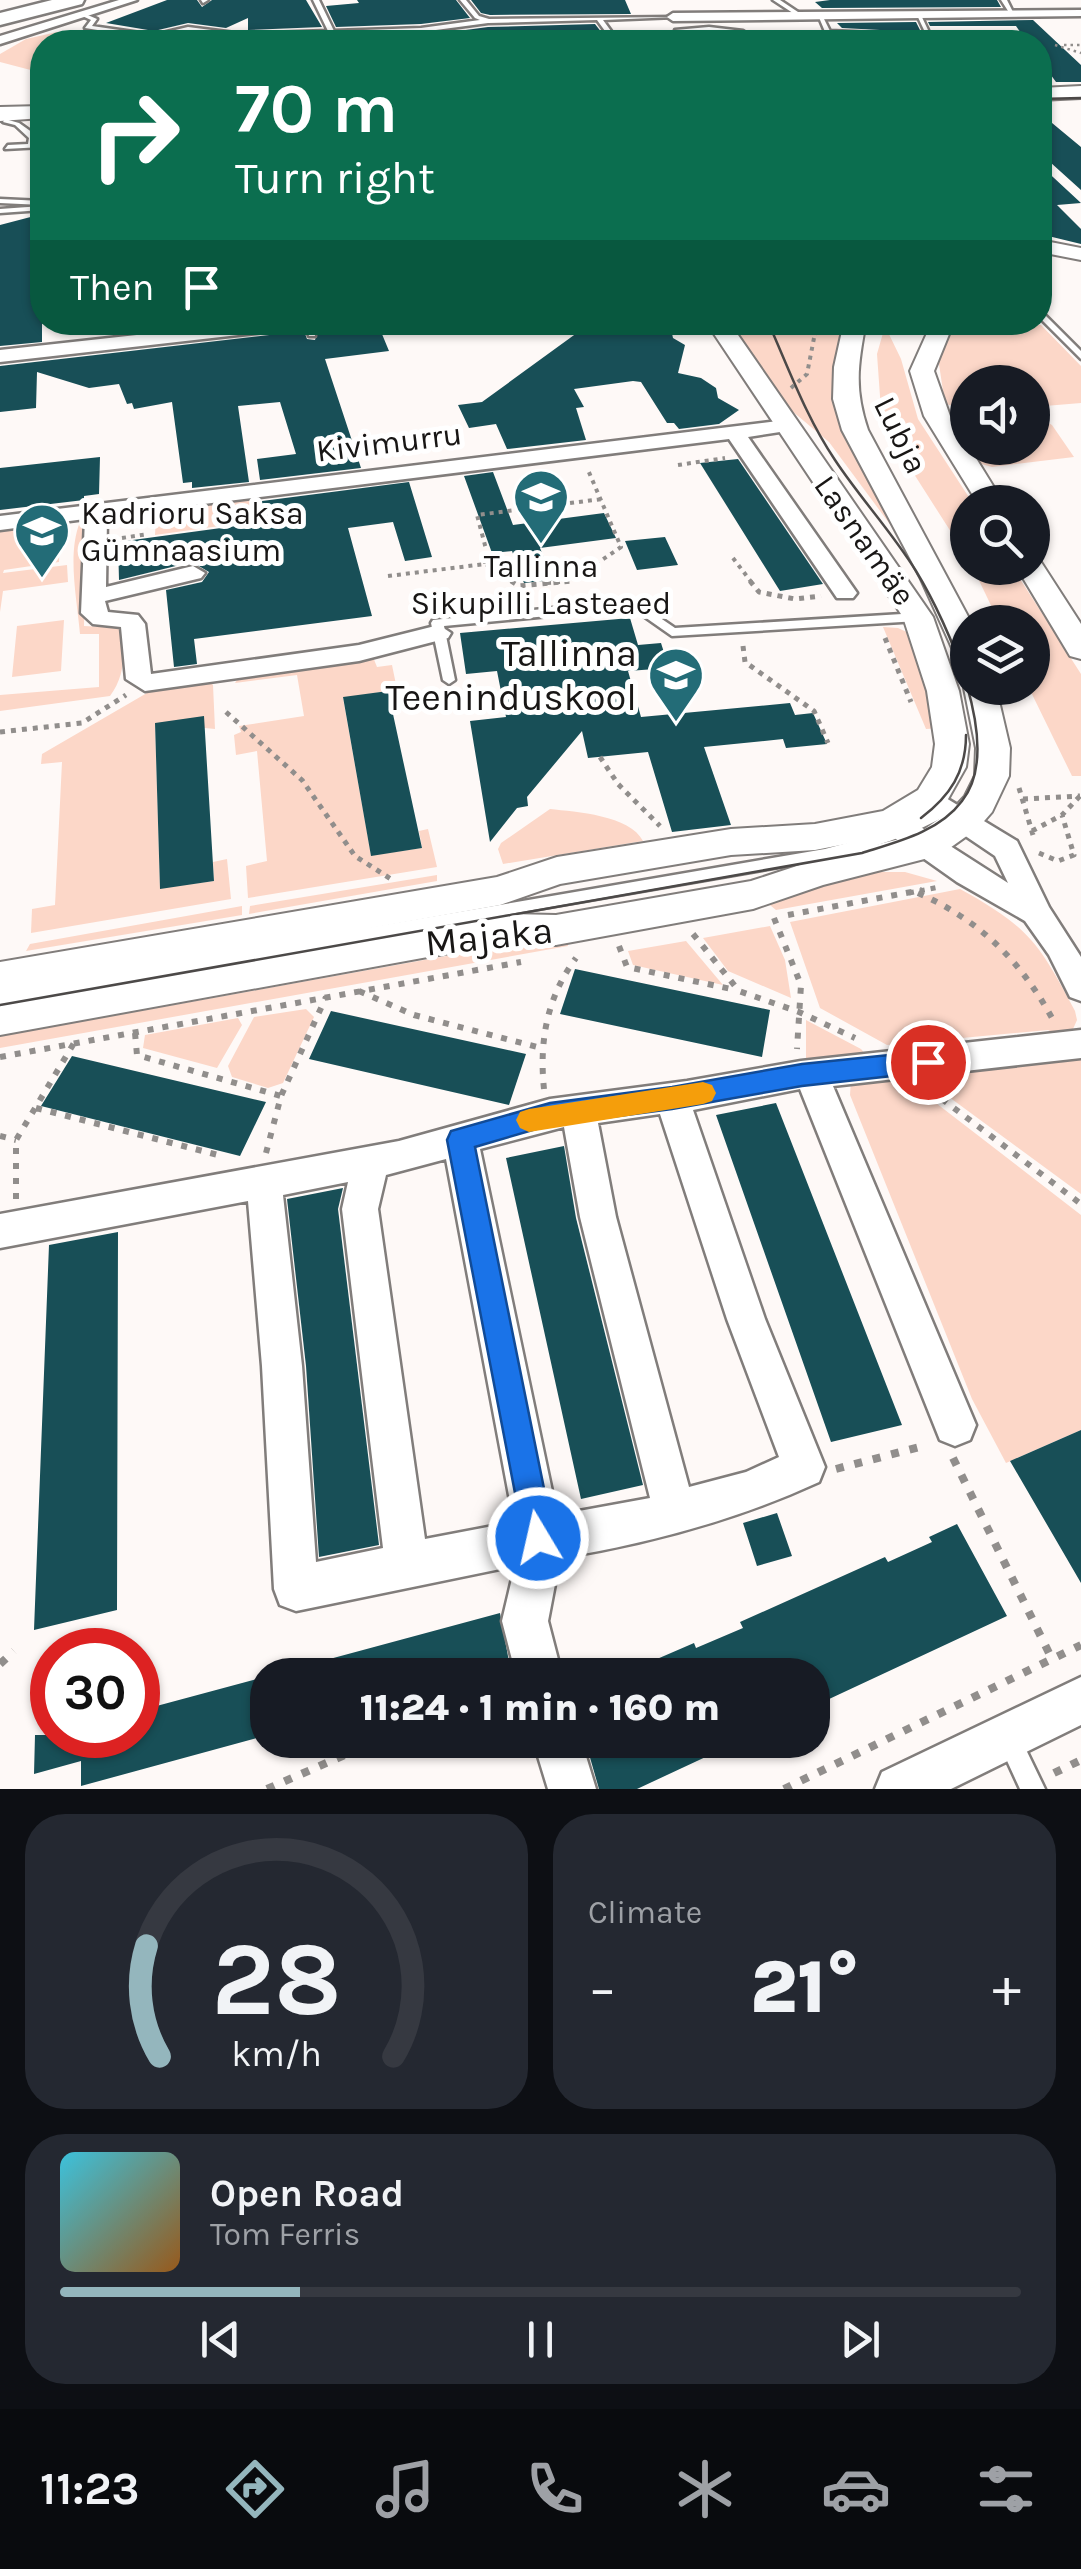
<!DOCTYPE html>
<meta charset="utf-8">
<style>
:root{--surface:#171b24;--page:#242831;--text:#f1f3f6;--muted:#9ea1a6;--line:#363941;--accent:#94b6bd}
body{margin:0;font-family:Karla,sans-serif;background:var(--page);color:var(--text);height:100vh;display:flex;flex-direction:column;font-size:38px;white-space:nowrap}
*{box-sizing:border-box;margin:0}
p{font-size:32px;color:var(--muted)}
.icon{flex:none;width:55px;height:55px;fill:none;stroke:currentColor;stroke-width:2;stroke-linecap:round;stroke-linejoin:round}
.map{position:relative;height:1789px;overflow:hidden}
.drawer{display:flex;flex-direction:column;gap:25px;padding:25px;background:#0d0f14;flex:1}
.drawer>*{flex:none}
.guide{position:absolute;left:30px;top:30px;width:1022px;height:305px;border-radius:40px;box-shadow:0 2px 8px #0004;background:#0b6e4f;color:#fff;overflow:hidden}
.buttons{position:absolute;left:950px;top:365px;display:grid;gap:20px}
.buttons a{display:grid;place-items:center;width:100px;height:100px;border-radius:50%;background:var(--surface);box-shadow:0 2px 8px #0004;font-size:50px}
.speed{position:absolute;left:30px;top:1628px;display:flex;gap:20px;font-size:50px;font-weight:700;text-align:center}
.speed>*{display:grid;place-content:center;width:130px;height:130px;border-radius:50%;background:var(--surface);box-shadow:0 2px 8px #0004;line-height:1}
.speed .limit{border:15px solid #d22;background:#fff;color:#111}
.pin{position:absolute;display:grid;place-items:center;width:85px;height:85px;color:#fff;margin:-42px;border:5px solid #fff;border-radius:50%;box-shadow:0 2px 10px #0007}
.me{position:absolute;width:110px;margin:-55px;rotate:351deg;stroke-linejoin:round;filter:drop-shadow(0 0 8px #0008)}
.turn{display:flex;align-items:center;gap:35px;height:210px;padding:0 40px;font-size:45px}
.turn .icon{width:130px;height:130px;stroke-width:2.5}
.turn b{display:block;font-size:70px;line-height:85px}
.then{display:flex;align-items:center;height:95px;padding:0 40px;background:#0003;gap:20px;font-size:38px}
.big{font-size:75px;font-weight:800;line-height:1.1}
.drawer .tile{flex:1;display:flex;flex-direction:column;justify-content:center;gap:15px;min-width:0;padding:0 35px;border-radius:40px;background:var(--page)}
.drawer .dial{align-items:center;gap:0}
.dial svg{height:260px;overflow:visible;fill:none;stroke:var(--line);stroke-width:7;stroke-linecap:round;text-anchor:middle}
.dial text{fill:var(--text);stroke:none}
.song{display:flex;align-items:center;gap:30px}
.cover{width:120px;height:120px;border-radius:15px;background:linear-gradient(135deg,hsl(190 70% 55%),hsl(30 70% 35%))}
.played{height:10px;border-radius:5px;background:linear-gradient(90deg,var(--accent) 25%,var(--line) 25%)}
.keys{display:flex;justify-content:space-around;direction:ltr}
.heat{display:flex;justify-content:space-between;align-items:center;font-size:55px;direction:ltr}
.drawer .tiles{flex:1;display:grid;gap:25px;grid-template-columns:1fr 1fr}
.tile:last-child{grid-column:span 2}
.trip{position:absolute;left:250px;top:1658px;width:580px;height:100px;border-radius:40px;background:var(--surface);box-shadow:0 2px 8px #0004;font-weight:800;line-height:100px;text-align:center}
.tabs{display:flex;height:160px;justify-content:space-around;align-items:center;background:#090b0e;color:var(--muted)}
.tabs .icon{width:70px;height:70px}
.tabs .active{color:var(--accent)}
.tabs b{font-size:45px;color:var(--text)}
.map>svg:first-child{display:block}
.green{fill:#fcd7c8}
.building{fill:#184f57}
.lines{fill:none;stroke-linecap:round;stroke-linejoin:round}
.service-casing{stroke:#817d7b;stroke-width:5}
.minor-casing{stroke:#817d7b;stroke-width:5}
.tertiary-casing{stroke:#817d7b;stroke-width:4}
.primary-casing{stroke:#817d7b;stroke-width:4}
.trunk-casing{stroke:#817d7b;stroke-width:5}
.path-far4{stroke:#918e8c;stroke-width:2.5;stroke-dasharray:2.5 4;stroke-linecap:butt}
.path-far3{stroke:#918e8c;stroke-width:4;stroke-dasharray:4 5;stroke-linecap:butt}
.path-far2{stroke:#918e8c;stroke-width:5;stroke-dasharray:5 6;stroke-linecap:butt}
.path-far1{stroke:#918e8c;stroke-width:6;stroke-dasharray:6 9;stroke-linecap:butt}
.path{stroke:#918e8c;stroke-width:8;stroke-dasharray:8 11;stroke-linecap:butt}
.service{fill:#fff;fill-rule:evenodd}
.minor{fill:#fff;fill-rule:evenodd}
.tertiary{fill:#fff;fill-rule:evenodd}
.primary{fill:#fff;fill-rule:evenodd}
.trunk{fill:#fff;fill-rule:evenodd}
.tram{stroke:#4c4948;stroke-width:2.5}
.route{fill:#1a73e8;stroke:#114b97;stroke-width:2.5}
.slow{fill:#f59e0b}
.labels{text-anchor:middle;stroke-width:10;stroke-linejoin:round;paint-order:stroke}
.far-street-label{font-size:32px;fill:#181615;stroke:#fff}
.far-poi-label{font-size:32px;fill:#181615;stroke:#fff;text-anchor:start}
.poi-label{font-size:38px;fill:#181615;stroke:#fff;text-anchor:end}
.street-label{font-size:38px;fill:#181615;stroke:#fff}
</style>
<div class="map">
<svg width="1081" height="1789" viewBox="0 0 1081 1789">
<rect width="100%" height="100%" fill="#fef9f7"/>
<path class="green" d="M57 32 127 41 138 42H42V73L0 62V54L26 39Z
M1016 322 1041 325 1081 366V403L1033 407 1032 382H968L967 409 945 404 937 351 950 329Z
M731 323H840L835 392 909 550 829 442 792 411Z
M885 326 901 359 918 419 972 502H968L967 557 882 424 877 354Z
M1036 416 1052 425 1074 457 992 467 978 463 969 448H1032L1033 417Z
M249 500 256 521 155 535 156 516 150 515 152 512Z
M86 521 84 626 122 628C125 654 125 676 110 696L0 711V695L99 687V634H80C77 599 67 554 80 522Z
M60 524 59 562 4 570 3 573 67 565 68 582 3 591 0 612V531Z
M973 568H1013L1081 674V776H1072L1029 688H1032V622H999Z
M64 620 61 671 12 677 17 626Z
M883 627 898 628 911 634 941 728 926 729Z
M373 657 377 667 392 665 400 704H391L388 691 343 698 371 855 422 848 419 831 428 829 437 867 248 898 246 866 267 861 257 751 236 755 234 735 241 732 239 726 304 716 297 675 235 683 241 674Z
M207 679 213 685 215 729 155 723 160 888 214 881 213 862 227 859 231 899 31 933 32 909 55 905 62 762 41 764 42 754 159 686Z
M550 809C576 812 630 815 643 841L503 864 498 849 501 843Z
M865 872H905L937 881 776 910 765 901Z
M437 875V881L249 914 250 906Z
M960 889C1029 927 1039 943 1075 1011L1077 1020 1073 1029 1058 1035 1048 1030 887 1045 820 1008 790 922Z
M242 906V915L26 951 30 944Z
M770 926 785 960 791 998 728 971 703 938Z
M567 936 568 946 0 1048V1036L480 950 487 938Z
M686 941 723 985 633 965 628 951Z
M306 1009 314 1017 283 1083 268 1088 232 1077 228 1066 254 1017Z
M238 1018 242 1025 217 1068 143 1048 145 1035Z
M806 1020 861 1049 866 1055 806 1064Z
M1081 1056V1194L934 1086 928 1074Z
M881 1075 910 1083 1081 1215V1430L1006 1463 972 1399 850 1095 851 1080Z"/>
<path class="building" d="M167 0H197L202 7 212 0H306L322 27 248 30V18L226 28 188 23 154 31 106 23Z
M357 0H456L470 18 421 24 336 27 326 6 359 3Z
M471 0H625L631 14 490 15 481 13Z
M830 0H997L1001 7 822 8 815 2Z
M1033 20 1081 65V82H1056L1040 60V42H1027L1016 26H930L928 22Z
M916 22 921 32 929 33 936 42H857L851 37H877L880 30 842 28 837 23Z
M595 24 609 42H247L421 36 488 27Z
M1040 113 1081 147V190L1040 153Z
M1040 165 1081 203 1057 205 1081 229V244L1040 234Z
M42 214V342L0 346V225Z
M370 322H377L389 351 325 359 361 468 260 480 257 459 296 454 280 402 238 406 249 482 192 488V482L183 483 172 402 134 409 132 403 127 404 119 384 89 388 37 372 36 408 0 412V366L304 331 307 339 315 340 318 329Z
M594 322H661L671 329 673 338 685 345 678 373 701 378 716 388 718 398 739 410 719 424 679 429 674 423H667L641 382 633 381 574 389 584 407 576 408 586 440 507 449 496 424 469 428 458 405 482 402 581 330 601 333Z
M100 457 99 494 84 496V500L0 510V468Z
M738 459 823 584 780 591 700 463Z
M493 472 513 525 604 513 616 538 540 548 553 580 524 583 512 551 492 553 464 476Z
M409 482 432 557 405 561 393 522 348 528 372 616 194 639 197 664 174 667 166 590 202 582 209 572 192 562 119 580 118 542 265 522 262 501Z
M665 537 678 565 637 570 625 541Z
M630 618 638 645 661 643 669 668 628 671 641 717 790 703 795 715 813 713 827 744 786 748 783 739 704 747 731 825 672 832 648 752 588 758 582 731 527 797 528 806 517 808 490 842 470 721 506 717 497 671 466 674 460 633Z
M388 691 422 848 371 856 343 697Z
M204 716 214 881 160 889 155 723Z
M575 969 770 1010 762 1057 560 1014Z
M331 1011 526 1054 509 1105 309 1059Z
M72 1056 266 1102 240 1156 41 1106Z
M776 1103 902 1425 831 1442 716 1115Z
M564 1146 576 1218 643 1485 581 1499 506 1158Z
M343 1188 338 1209 379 1545 319 1557 306 1366 287 1199Z
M118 1232 117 1610 34 1630 49 1245Z
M1081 1430V1583L1010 1461Z
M777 1513 792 1556 757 1566 743 1523Z
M957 1524 1007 1616 812 1707V1675H620L694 1643 696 1648 743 1628 740 1622 885 1557 888 1562 932 1542 929 1537Z
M500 1613 510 1667 483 1675H301L300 1667Z
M268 1676V1735L81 1786V1761L34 1774 35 1735H138V1711Z
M585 1740H742L637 1789H599Z"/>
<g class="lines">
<g class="service-casing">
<path id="service" d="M201 0H208L203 3Z
M313 0H319L334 31 421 28 480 20 475 18 460 0H466L479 16 489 19 676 17 603 20 619 42H613L597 20 488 23 421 32 243 38 188 31 154 39 85 28 91 20 78 14 83 13 97 19 92 26 154 35 188 27 243 34 328 31Z
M773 0H780L804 16 799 17Z
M1001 0H1007L1014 14H1010Z
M916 13H920L928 30H924Z
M818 15H822L830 31 877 33 826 34Z
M709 27 743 31 759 42H753C730 24 701 35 675 30Z
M5 119 19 123 36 135 34 143H42V147L5 149 8 145 28 144 29 138 15 125 3 122Z
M0 199 42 201V205L0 203Z
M42 206V210L0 213V209Z
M1040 310 1081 351V359L1040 318Z
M305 322H313L315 336H309Z
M634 600 675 628 918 613 924 617 918 621 672 636 632 608 444 626 455 680 449 684 443 680 431 623 433 620Z
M947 803 952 804 954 808 952 812C912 836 870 849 825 859L0 1003V991L825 849 884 833Z
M1009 1727 1017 1731 1045 1789H1020L997 1739 1001 1731Z"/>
</g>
<g class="minor-casing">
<path id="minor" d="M119 0H137L0 44V36Z
M1081 10V16L673 21 667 17 673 13Z
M255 322H318L309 327 0 362V350Z
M786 420 793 422V430L748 437 857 593 853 598H837L729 439 107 516 106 587 193 566 205 573 201 578 105 601 108 612 138 615 145 624 151 674 359 645 439 625 451 633 448 638 359 661 145 691 126 679 121 627 93 624 81 613 85 519 0 530V516Z
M931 789 1017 841 1049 907 1081 957V1001L1070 997 1049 955 1025 921 957 882 882 829 878 822 882 815H902L1008 883 995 856 921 806 917 799 921 792Z
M1081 1030V1058L833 1086 976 1425 970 1440 955 1446 940 1440 800 1089 693 1110 765 1319 825 1467 819 1482C736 1520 651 1543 560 1558L548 1621 562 1675H516L502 1621 515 1566 296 1611 280 1605 274 1589 262 1366 248 1201 0 1248V1214L399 1141 550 1099 687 1081 801 1061ZM660 1114 727 1319 779 1457 746 1472 689 1487 616 1217 598 1123ZM564 1127 580 1217 650 1498 557 1515 480 1149ZM446 1159 514 1522 425 1539 378 1209 386 1175ZM348 1182 342 1209 383 1548 316 1562 302 1366 283 1195Z
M1081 1677V1725L951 1789H875L882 1772Z
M533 1740H581L596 1789H548Z"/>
</g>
<g class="tertiary-casing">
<path id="tertiary" d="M1040 240 1081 248V260L1040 252Z
M706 322H729L933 617 959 691 969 744 966 767 943 808 892 835 815 850 731 855 560 884 500 905 0 994V962L497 877 557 857 731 829 815 824 883 811 918 790 932 767 935 744 927 691 903 617Z
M844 322H866C858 364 854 389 868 430L971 622H968V658L957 655 952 648 920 577 842 430 833 399 834 367Z
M932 322H954L934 371 950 416 1003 502H977L924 416 910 371Z
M1032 560 1041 562 1081 624V659L1070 656 1017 568H1032Z
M968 682V688H996L1010 748 1009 776 992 812 978 828 940 855 823 885 753 909 556 945 509 944 466 950 0 1035V1001L466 920 509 914 556 915 751 881 818 859 916 835 952 810 965 796 975 776 976 748 964 688Z"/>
</g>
<g class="primary-casing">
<path id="primary" d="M1081 86V98L1040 100V88Z
M42 106V118L0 121V107Z"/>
</g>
<g class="trunk-casing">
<path id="trunk" d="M52 0H84L82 4 0 25V13Z"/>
</g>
<path class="path-far4" d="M1055 45 1081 53
M1064 45H1081
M813 341 820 322"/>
<path class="path-far3" d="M791 388 807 374 814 338
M678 465 725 458
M122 538 148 534
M733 558 752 583
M485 564 486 549 477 515 602 499
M388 576 485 564 515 583
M547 583 571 581 621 547 588 470"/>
<path class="path-far2" d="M511 581 519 586 571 581
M750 581 759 592 795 599 821 596
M885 638 911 702
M743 646 745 662 814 711 828 743
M226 712 302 780 355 856 391 879
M0 732 82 723 126 695
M600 757 618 784 660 826
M1019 788 1033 835
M1023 799 1080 796
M1032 831 1062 815 1080 796
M1039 853 1058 861 1074 855 1062 815
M909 893 939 887"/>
<path class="path-far1" d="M918 893C979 920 1020 960 1052 1018
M788 915 922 890
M774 918 801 985 797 1049
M693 934 739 991 799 1012 855 1038
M619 946 627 967 736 990
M359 991 414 1015 541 1048
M135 1033 137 1055 281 1096
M0 1057 521 962
M544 1089C539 1041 547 997 576 958
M930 1090 1081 1204
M36 1108 222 1156
M0 1136 16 1140
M266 1153 281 1096 326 997
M16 1199V1140L74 1043"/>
<path class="path" d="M953 1458 1052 1659
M836 1469 927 1445
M0 1664 14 1651
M1054 1773 1081 1760
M267 1789 379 1740
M784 1789 1081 1645"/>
<use href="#service" class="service"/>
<use href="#minor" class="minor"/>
<use href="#tertiary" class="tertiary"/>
<use href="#primary" class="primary"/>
<use href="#trunk" class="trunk"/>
<path class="tram" d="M1040 99 1081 98
M921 818C950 796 966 772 966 735
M0 1005 862 853C897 842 939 832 962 801 1005 747 947 622 916 571 892 532 860 498 835 460 806 417 789 369 768 322"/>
</g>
<path class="route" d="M928 1051 937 1054 941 1062 937 1069 928 1072 802 1086 672 1109 550 1125 475 1147 554 1538 549 1550 538 1555 526 1550 447 1140 451 1131 550 1103 672 1087 802 1064Z"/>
<path class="slow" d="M703 1082 712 1085 716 1093 712 1101 703 1104 529 1132 520 1128 516 1120 520 1112 529 1109Z"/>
<defs>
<g id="school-pin" transform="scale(2.875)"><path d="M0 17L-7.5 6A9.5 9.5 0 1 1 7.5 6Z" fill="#236c77" stroke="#fff"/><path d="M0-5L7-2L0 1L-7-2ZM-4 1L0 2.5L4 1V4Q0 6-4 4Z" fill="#fff"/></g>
<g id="university-pin" transform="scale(2.875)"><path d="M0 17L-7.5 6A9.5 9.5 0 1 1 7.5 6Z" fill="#236c77" stroke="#fff"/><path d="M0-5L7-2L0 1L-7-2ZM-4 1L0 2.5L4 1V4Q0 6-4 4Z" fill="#fff"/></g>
</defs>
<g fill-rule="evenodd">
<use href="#school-pin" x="541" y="497"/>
<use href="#school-pin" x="42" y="531"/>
<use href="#university-pin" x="676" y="675"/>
</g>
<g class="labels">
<g class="far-street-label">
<text transform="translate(901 435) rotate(64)" y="11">Lubja</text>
<text transform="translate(389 442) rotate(-7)" y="11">Kivimurru</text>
<text transform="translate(865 540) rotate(55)" y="11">Lasnamäe</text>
</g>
<g class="far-poi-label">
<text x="81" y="524">Kadrioru Saksa<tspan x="81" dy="37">Gümnaasium</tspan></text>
<text x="541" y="577" text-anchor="middle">Tallinna<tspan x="541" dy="37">Sikupilli Lasteaed</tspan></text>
</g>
<g class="poi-label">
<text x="637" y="666">Tallinna<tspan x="637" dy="44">Teeninduskool</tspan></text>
</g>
<g class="street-label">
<text transform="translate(489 936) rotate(-6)" y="13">Majaka</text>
</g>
</g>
</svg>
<div class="buttons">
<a><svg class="icon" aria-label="sound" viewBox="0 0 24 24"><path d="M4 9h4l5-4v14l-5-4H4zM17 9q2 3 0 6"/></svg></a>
<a><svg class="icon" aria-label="search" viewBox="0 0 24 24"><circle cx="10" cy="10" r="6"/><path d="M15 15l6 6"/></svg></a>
<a><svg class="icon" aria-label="layers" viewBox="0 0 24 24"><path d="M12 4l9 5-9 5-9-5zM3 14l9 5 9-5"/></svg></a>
</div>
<div class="speed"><div class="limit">30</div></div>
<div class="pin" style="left:928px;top:1062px;background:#d93025"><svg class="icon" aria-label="arrive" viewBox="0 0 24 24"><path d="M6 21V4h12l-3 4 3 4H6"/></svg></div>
<svg class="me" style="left:538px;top:1538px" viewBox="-20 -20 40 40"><circle r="17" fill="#1a73e8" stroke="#fff" stroke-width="3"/><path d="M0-11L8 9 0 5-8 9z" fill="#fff"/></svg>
<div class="trip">11:24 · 1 min · 160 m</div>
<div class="guide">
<div class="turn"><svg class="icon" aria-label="right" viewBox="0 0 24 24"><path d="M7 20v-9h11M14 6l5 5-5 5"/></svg><div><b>70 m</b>Turn right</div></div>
<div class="then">Then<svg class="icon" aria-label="arrive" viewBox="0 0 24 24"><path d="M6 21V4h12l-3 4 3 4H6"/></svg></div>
</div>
</div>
<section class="drawer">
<div class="tiles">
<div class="tile dial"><svg viewBox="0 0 100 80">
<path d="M14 69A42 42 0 1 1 86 69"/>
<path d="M14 69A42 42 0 0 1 10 35" stroke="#94b6bd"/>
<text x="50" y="56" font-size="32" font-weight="700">28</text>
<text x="50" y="72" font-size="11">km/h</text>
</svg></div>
<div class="tile"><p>Climate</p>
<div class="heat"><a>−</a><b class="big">21°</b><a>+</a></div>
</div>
<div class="tile">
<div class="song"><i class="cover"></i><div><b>Open Road</b><p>Tom Ferris</p></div></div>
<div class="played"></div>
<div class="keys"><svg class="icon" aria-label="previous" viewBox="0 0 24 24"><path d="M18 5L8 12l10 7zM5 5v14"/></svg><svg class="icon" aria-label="pause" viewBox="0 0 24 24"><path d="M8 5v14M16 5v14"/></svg><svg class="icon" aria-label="next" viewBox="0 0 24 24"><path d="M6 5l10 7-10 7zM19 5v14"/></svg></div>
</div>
</div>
</section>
<nav class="tabs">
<b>11:23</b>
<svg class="icon active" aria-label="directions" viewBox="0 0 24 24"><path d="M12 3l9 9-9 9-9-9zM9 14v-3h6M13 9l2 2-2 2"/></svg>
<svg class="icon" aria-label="music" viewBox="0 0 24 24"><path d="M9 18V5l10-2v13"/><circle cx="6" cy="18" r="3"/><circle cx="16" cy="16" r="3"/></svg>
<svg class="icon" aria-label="phone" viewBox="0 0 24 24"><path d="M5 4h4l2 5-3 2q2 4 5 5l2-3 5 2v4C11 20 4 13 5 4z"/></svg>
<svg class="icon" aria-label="climate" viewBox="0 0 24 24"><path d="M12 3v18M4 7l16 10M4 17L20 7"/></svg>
<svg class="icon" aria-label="car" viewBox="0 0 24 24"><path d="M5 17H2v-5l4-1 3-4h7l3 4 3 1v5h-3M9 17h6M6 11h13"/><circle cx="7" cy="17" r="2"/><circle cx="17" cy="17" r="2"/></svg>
<svg class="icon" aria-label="filters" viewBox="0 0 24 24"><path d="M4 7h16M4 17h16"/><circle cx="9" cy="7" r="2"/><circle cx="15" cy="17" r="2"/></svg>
</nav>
